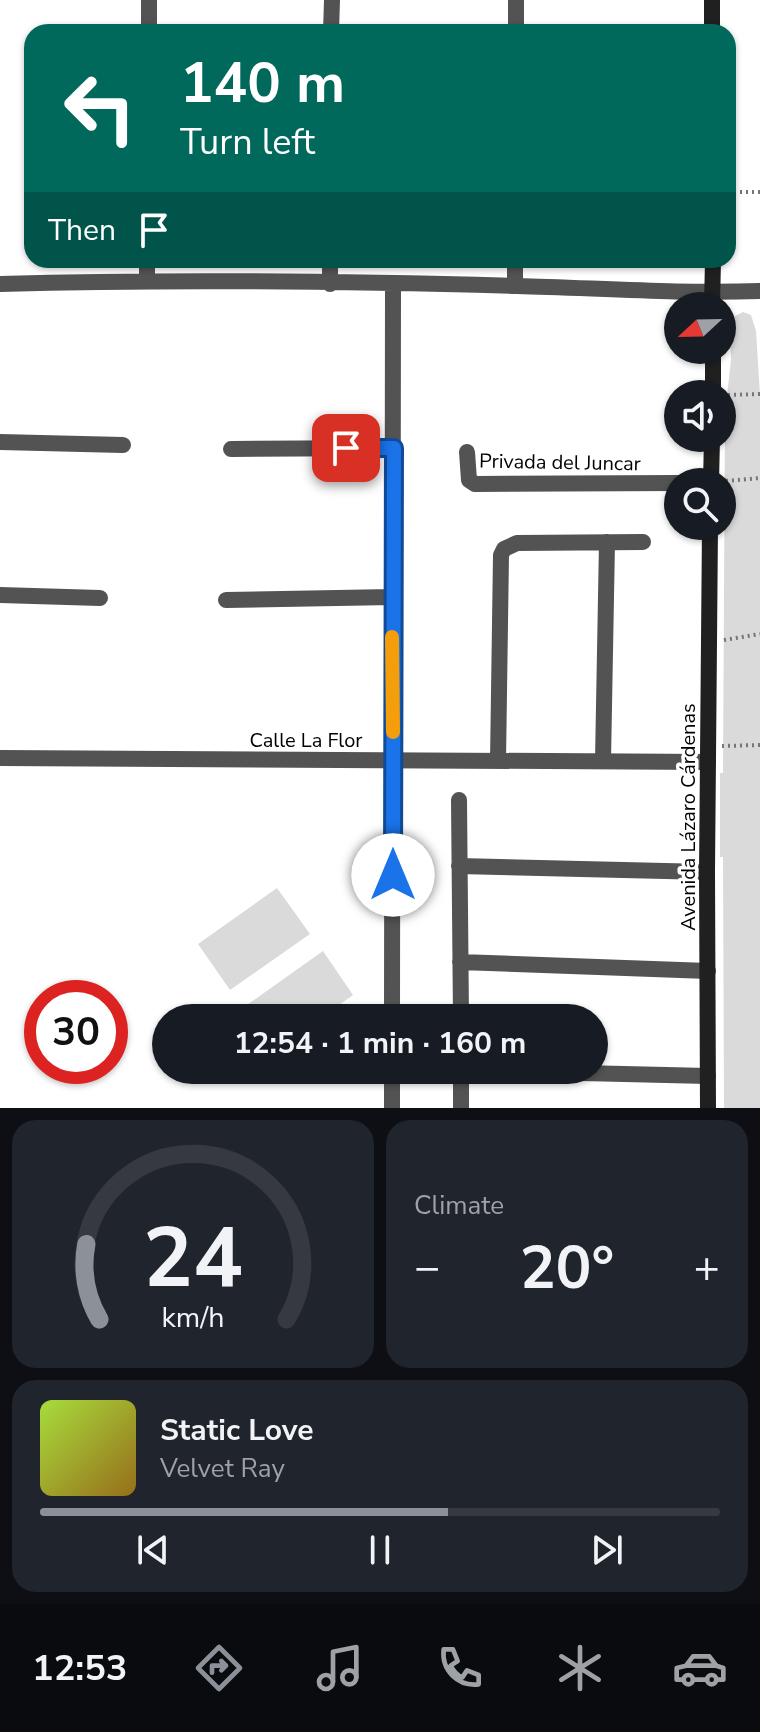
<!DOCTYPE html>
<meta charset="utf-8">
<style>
:root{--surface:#171b24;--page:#20242c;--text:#f1f3f6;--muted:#9ea1a6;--line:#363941;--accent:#8c9099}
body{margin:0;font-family:"Nunito Sans",sans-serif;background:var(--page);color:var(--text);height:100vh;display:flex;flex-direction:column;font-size:30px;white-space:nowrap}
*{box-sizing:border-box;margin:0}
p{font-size:26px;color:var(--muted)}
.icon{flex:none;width:44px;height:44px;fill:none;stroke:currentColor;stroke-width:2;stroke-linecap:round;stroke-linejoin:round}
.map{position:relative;height:1108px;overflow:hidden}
.details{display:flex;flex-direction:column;gap:12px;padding:12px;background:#0d0f14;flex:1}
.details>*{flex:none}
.hud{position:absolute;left:24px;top:24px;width:712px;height:244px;border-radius:24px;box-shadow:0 2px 6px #0004;background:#00695c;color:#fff;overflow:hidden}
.needle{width:52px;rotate:248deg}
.controls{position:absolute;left:664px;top:292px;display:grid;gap:16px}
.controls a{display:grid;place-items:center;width:72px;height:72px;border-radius:50%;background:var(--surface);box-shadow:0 2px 6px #0004;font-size:40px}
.speed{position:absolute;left:24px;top:980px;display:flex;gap:16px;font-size:40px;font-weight:700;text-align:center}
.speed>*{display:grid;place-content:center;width:104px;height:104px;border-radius:50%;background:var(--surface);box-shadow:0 2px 6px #0004;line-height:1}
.speed .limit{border:12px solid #d22;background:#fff;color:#111}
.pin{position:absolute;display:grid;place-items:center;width:68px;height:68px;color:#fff;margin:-34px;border-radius:16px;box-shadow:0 4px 12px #0006}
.me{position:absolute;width:88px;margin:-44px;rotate:0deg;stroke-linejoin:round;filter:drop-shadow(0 0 6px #0008)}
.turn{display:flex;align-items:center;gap:28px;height:168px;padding:0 24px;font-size:36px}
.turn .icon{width:104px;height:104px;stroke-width:2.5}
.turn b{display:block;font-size:56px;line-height:68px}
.then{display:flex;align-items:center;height:76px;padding:0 24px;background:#0003;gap:16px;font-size:30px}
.big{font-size:60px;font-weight:700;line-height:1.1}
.details .widget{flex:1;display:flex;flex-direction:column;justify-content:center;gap:12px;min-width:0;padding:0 28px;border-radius:24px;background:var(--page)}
.details .dial{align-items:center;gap:0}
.dial svg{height:208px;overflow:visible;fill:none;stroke:var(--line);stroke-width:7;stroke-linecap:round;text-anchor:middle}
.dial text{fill:var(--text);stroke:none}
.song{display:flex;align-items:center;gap:24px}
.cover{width:96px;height:96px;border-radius:12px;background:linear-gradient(135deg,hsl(80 70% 55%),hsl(40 70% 35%))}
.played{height:8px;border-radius:4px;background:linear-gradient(90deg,var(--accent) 60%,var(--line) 60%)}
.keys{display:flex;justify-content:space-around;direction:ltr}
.heat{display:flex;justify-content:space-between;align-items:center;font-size:44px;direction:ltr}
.details .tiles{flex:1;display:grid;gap:12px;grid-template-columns:1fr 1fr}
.widget:last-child{grid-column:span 2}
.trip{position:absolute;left:152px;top:1004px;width:456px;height:80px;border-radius:40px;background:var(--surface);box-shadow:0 2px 6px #0004;font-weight:700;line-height:80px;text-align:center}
.tabs{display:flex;height:128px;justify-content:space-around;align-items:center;background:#090b0e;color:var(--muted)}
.tabs .icon{width:56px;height:56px}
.tabs .on{color:var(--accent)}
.tabs b{font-size:36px;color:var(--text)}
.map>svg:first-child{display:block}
.green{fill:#dadada}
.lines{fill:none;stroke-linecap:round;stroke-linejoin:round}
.path{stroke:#757575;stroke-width:4;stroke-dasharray:2 4;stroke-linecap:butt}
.street{stroke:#535353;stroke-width:16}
.secondary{stroke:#202020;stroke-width:16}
.route-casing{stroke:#114b97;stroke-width:20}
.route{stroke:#1a73e8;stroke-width:14}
.slow{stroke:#f59e0b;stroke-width:14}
.labels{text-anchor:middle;stroke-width:7;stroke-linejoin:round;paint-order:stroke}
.street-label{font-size:20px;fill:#000;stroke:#fff}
</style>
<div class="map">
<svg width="760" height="1108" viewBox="0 0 760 1108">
<rect width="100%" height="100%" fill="#fff"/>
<path class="green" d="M743 312 751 315 756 331 760 395V1108H724L723 857H720V773H723L725 414 731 360 729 319Z
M277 888 310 934 230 990 198 944Z
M323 951 353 995 321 1018H251L244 1007Z"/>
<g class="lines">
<path class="path" d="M728 192H760
M728 395 760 394
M726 481 760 478
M724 640 760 634
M722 746 760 745"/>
<path class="street" d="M149 32V0
M331 32 332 0
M516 32V0
M147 280V260
M0 284C172 279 345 281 517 286 598 288 679 294 760 291
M330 284V260
M515 285V260
M0 442 123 445
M231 449 394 448
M467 452 469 480 475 484 678 483
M0 595 100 598
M226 600 392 597
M0 758 708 762
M498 761 501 555 504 549 517 543 643 542
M603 761 607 542
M459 800 461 1018
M459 866 707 872
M460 962 708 971
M392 1018 393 285
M461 1070 708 1076
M392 1108V1070
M461 1108V1070"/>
<path class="secondary" d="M712 0V32
M712 306 713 260
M713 350V394
M711 482 712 438
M708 1108 707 872 710 526"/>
</g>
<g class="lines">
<g class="route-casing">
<path id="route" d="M346 448H394L393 875"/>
</g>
<use href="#route" class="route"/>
<path class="slow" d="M392 637 393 732"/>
</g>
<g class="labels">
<g class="street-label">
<text transform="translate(560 462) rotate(1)" y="7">Privada del Juncar</text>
<text x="306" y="747">Calle La Flor</text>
<text transform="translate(688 817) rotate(-90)" y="7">Avenida Lázaro Cárdenas</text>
</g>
</g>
</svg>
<div class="controls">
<a><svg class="needle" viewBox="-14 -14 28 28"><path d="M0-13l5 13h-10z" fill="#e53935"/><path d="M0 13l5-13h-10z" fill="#9ea1a6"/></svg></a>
<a><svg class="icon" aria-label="sound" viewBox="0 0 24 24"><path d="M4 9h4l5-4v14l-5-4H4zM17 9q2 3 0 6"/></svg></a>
<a><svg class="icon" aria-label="search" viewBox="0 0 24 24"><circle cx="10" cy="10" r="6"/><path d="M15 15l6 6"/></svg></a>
</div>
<div class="speed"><div class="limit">30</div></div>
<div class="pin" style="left:346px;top:448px;background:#d93025"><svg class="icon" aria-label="arrive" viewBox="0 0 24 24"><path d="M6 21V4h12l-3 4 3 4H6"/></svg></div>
<svg class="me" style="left:393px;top:875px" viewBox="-20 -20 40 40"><circle r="19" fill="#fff"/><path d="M0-13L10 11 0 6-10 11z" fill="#1a73e8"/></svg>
<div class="trip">12:54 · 1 min · 160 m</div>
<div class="hud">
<div class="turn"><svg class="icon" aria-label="left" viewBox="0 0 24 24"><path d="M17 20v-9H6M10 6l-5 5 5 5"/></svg><div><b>140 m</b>Turn left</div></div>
<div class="then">Then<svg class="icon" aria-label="arrive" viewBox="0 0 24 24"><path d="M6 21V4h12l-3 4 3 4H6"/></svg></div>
</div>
</div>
<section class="details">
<div class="tiles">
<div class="widget dial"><svg viewBox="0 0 100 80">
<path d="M14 69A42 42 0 1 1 86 69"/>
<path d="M14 69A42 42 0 0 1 9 40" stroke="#8c9099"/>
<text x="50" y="56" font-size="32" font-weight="700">24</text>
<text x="50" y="72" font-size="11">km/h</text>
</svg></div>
<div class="widget"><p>Climate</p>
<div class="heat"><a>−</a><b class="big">20°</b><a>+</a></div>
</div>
<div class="widget">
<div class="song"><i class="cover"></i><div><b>Static Love</b><p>Velvet Ray</p></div></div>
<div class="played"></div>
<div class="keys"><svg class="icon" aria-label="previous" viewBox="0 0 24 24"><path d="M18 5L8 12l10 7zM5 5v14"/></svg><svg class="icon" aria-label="pause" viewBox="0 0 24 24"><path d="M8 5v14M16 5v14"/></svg><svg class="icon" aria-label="next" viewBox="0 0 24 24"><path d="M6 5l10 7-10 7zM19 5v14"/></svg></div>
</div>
</div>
</section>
<nav class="tabs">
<b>12:53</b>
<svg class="icon on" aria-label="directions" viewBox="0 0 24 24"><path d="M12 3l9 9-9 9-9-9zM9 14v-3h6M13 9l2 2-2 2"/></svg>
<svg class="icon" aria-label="music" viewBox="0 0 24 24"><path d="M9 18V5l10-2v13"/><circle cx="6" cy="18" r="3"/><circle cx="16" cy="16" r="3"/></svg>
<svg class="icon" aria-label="phone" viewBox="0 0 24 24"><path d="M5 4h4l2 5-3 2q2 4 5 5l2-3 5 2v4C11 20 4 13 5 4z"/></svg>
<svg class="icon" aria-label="climate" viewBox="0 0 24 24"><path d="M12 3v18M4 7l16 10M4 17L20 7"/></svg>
<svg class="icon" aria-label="car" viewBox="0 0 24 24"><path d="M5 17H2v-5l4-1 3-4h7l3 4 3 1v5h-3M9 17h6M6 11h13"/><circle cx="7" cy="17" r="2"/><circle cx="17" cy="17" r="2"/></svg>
</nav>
